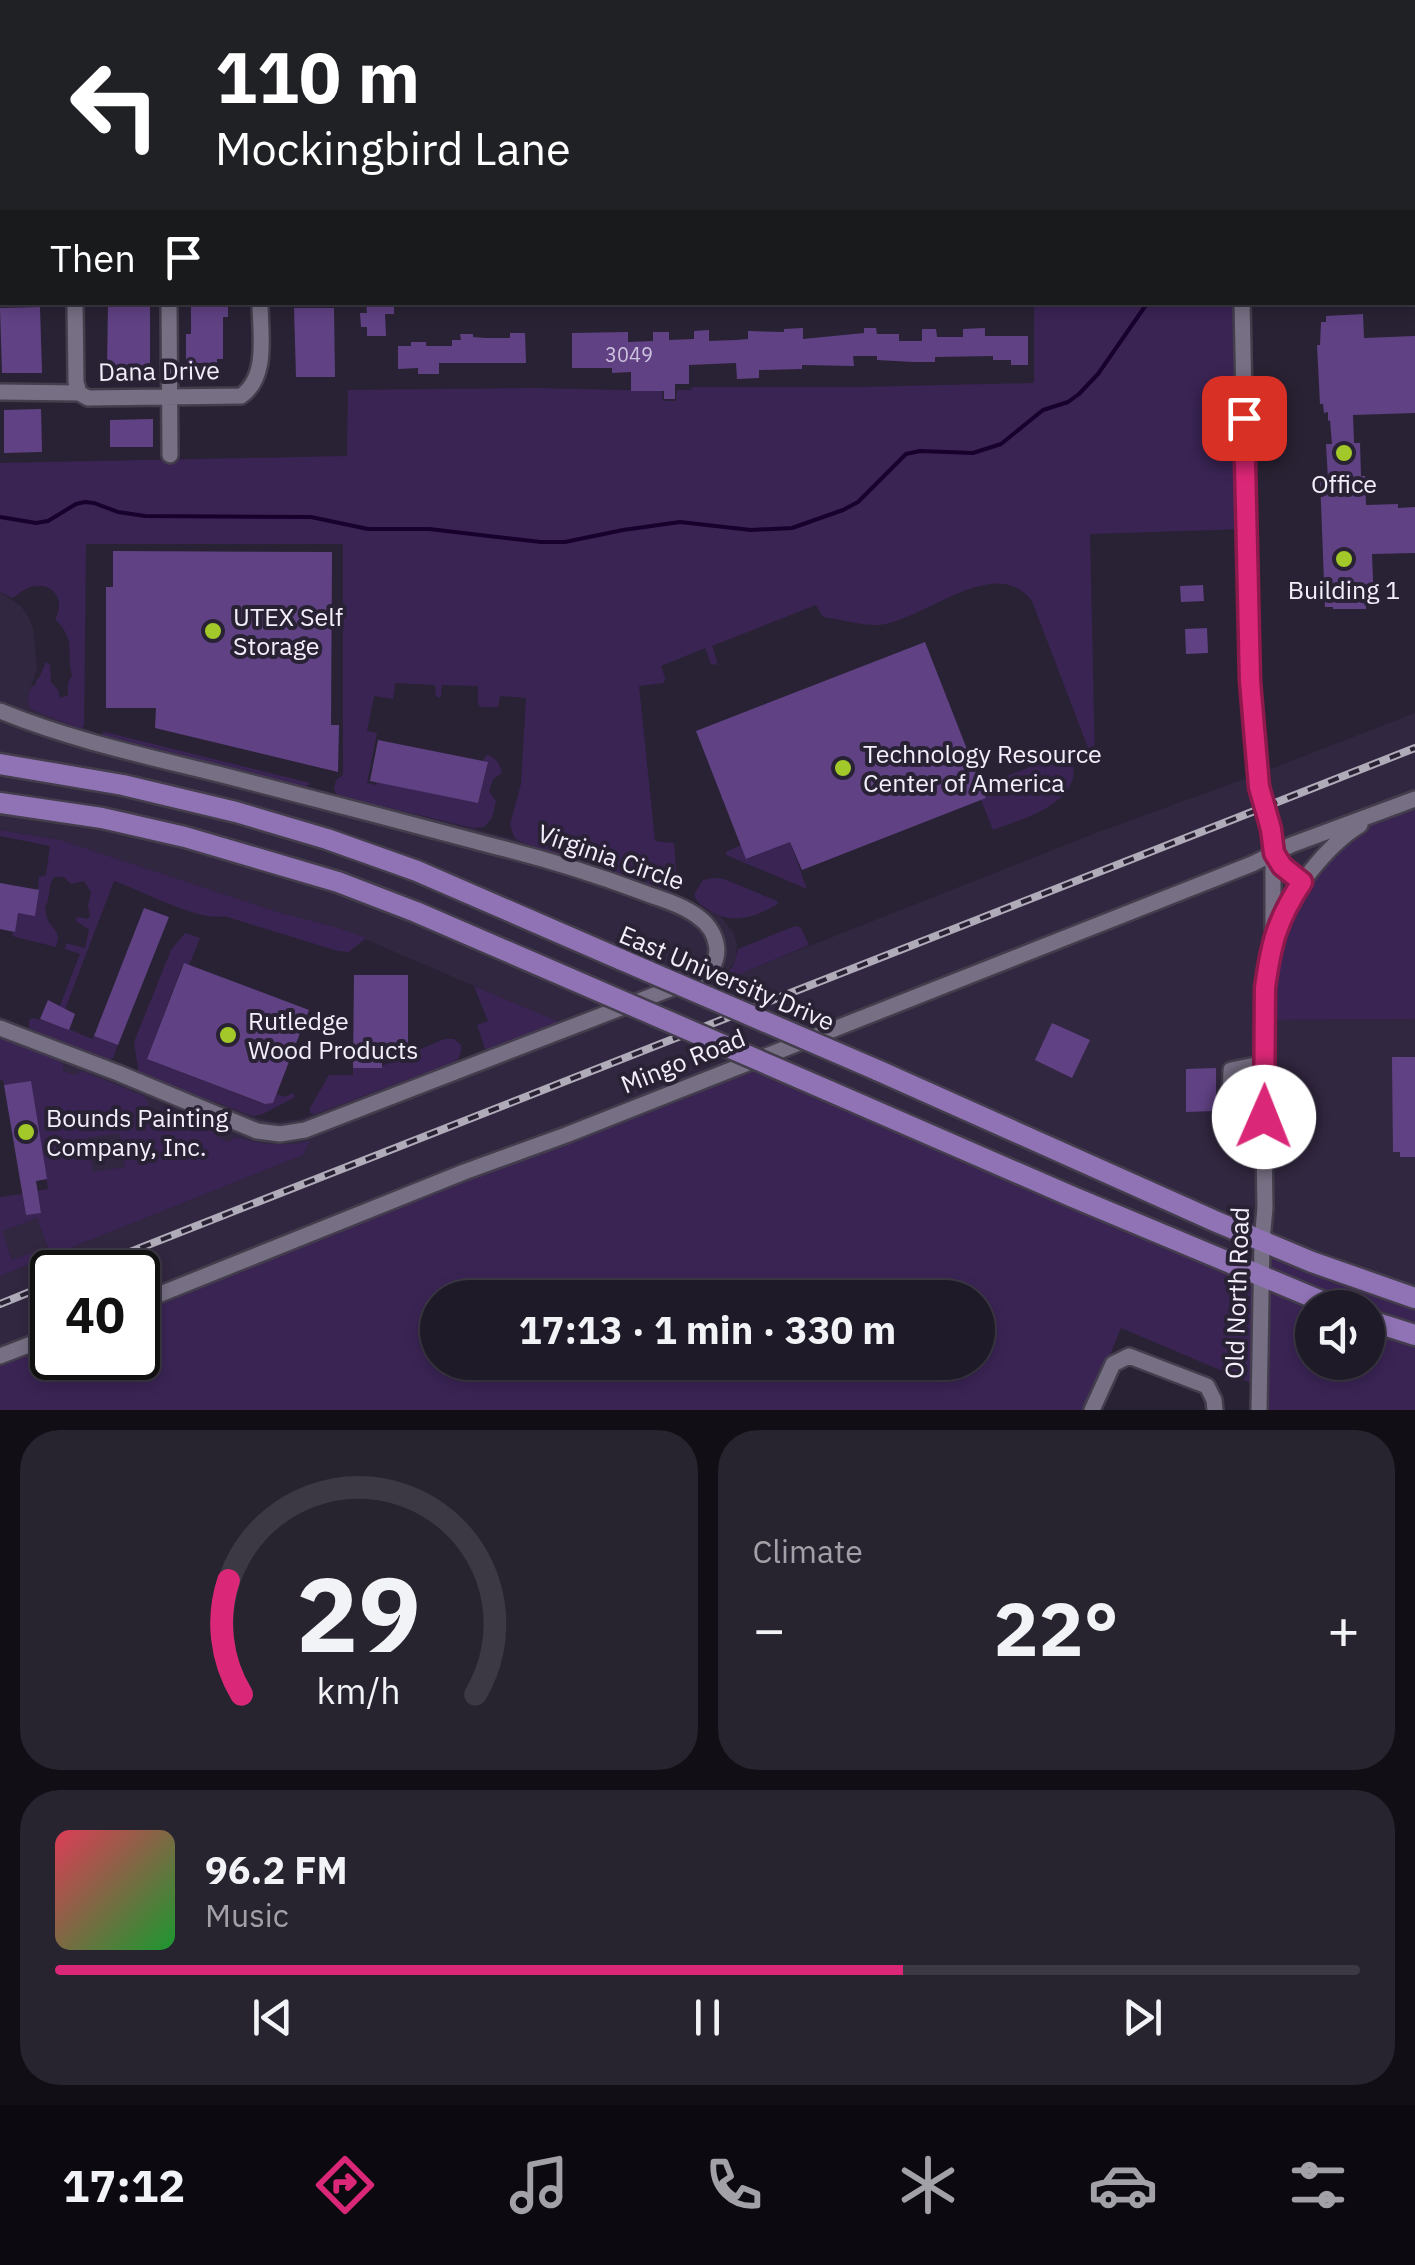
<!DOCTYPE html>
<meta charset="utf-8">
<style>
:root{--surface:#1f1a27;--page:#27232f;--text:#f1f3f6;--muted:#a1a1a7;--line:#3c3844;--accent:#db2777}
body{margin:0;font-family:"IBM Plex Sans",sans-serif;background:var(--page);color:var(--text);height:100vh;display:flex;flex-direction:column;font-size:38px;white-space:nowrap}
*{box-sizing:border-box;margin:0}
p{font-size:32px;color:var(--muted)}
.icon{flex:none;width:55px;height:55px;fill:none;stroke:currentColor;stroke-width:2;stroke-linecap:round;stroke-linejoin:round}
.map{position:relative;height:1410px;overflow:hidden}
.sheet{display:flex;flex-direction:column;gap:20px;padding:20px;background:#110e15;flex:1}
.sheet>*{flex:none}
.hud{position:absolute;left:0px;top:0px;width:1415px;height:305px;box-shadow:0 5px 15px #0003,0 0 0 2px var(--line);background:#202124;color:#fff;overflow:hidden}
.fabs{position:absolute;left:1295px;top:1290px;display:grid;gap:20px}
.fabs a{display:grid;place-items:center;width:90px;height:90px;border-radius:50%;background:var(--surface);box-shadow:0 5px 15px #0003,0 0 0 2px var(--line);font-size:50px}
.speed{position:absolute;left:30px;top:1250px;display:flex;gap:20px;font-size:50px;font-weight:700;text-align:center}
.speed>*{display:grid;place-content:center;width:130px;height:130px;border-radius:50%;background:var(--surface);box-shadow:0 5px 15px #0003,0 0 0 2px var(--line);line-height:1}
.speed .limit{border:5px solid #111;border-radius:15px;background:#fff;color:#111}
.pin{position:absolute;display:grid;place-items:center;width:85px;height:85px;color:#fff;margin:-42px;border-radius:20px;box-shadow:0 5px 15px #0006}
.me{position:absolute;width:110px;margin:-55px;rotate:1deg;stroke-linejoin:round;filter:drop-shadow(0 0 8px #0008)}
.turn{display:flex;align-items:center;gap:35px;height:210px;padding:0 50px;font-size:45px}
.turn .icon{width:130px;height:130px;stroke-width:2.5}
.turn b{display:block;font-size:70px;line-height:85px}
.then{display:flex;align-items:center;height:95px;padding:0 50px;background:#0003;gap:20px;font-size:38px}
.big{font-size:75px;font-weight:700;line-height:1.1}
.sheet .card{flex:1;display:flex;flex-direction:column;justify-content:center;gap:15px;min-width:0;padding:0 35px;border-radius:40px;background:var(--page)}
.sheet .dial{align-items:center;gap:0}
.dial svg{height:260px;overflow:visible;fill:none;stroke:var(--line);stroke-width:7;stroke-linecap:round;text-anchor:middle}
.dial text{fill:var(--text);stroke:none}
.song{display:flex;align-items:center;gap:30px}
.cover{width:120px;height:120px;border-radius:15px;background:linear-gradient(135deg,hsl(350 70% 55%),hsl(130 70% 35%))}
.played{height:10px;border-radius:5px;background:linear-gradient(90deg,var(--accent) 65%,var(--line) 65%)}
.keys{display:flex;justify-content:space-around;direction:ltr}
.heat{display:flex;justify-content:space-between;align-items:center;font-size:55px;direction:ltr}
.sheet .tiles{flex:1;display:grid;gap:20px;grid-template-columns:1fr 1fr}
.card:last-child{grid-column:span 2}
.trip{position:absolute;left:420px;top:1280px;width:575px;height:100px;border-radius:50px;background:var(--surface);box-shadow:0 5px 15px #0003,0 0 0 2px var(--line);font-weight:700;line-height:100px;text-align:center}
.menu{display:flex;height:160px;justify-content:space-around;align-items:center;background:#0c0a10;color:var(--muted)}
.menu .icon{width:70px;height:70px}
.menu .current{color:var(--accent)}
.menu b{font-size:45px;color:var(--text)}
.map>svg:first-child{display:block}
.built{fill:#322740}
.green{fill:#3a2454;fill-rule:evenodd}
.lines{fill:none;stroke-linecap:round;stroke-linejoin:round}
.stream{stroke:#19012e;stroke-width:4}
.building{fill:#604284}
.minor-casing{stroke:#433d4c;stroke-width:20}
.major-casing{stroke:#433d4c;stroke-width:25}
.minor{stroke:#776f84;stroke-width:15}
.major{stroke:#9073b5;stroke-width:20}
.rail-casing{stroke:#b0abb9;stroke-width:8}
.rail{stroke:#292234;stroke-width:4;stroke-dasharray:11;stroke-linecap:butt}
.major-bridge-casing{stroke:#433d4c;stroke-width:25;stroke-linecap:butt}
.major-bridge{stroke:#9073b5;stroke-width:20}
.route-casing{stroke:#8e194d;stroke-width:25}
.route{stroke:#db2777;stroke-width:18}
.poi-dot{fill:#a2c929;stroke:#292234;stroke-width:4}
.labels{text-anchor:middle;stroke-width:8;stroke-linejoin:round;paint-order:stroke}
.number-label{font-size:20px;fill:#cec3dc}
.street-label{font-size:25px;fill:#f2eefa;stroke:#292234}
.poi-label{font-size:25px;fill:#f2eefa;stroke:#292234;text-anchor:start}
</style>
<div class="map">
<svg width="1415" height="1410" viewBox="0 0 1415 1410">
<rect width="100%" height="100%" fill="#292234"/>
<path class="built" d="M0 592 21 606 28 616 33 629 37 669 27 698 29 700V706L32 709 103 735 518 840 677 895 721 917 734 933 737 946 735 960 721 981 1096 833 1258 774 1415 713V799L1266 1020 1415 1019V1298L1262 1276 138 1303V1272H52V1336L0 1356V1276L303 1155 309 1142 276 1146 261 1145 236 1137 229 1142 215 1136 217 1130 213 1126 169 1107 161 1112 147 1106 62 1070 60 1061 0 1037V1016L140 1074 261 1119 277 1122 300 1119 561 1023 339 928 277 912 60 840 0 830Z
M119 1132 125 1167 93 1173 87 1138Z
M37 1218 48 1247 13 1261 1 1231Z"/>
<path class="green" d="M1034 303H1242L1246 529 1090 534 1095 766 1032 601C995 552 924 621 879 625 861 626 841 619 823 617L816 605 712 646 717 661 716 665 711 664 705 648 661 666 665 678 664 683 639 686 655 841 674 843 677 881 672 891 667 892 521 842 514 837 510 824 521 784 526 698 500 696 498 707H481L478 704V686L442 685 441 696 439 698 436 696 435 685 395 683 393 699 374 696 367 731 377 733 367 783 376 785 377 782 478 803 488 763 483 761 486 755C496 757 500 764 502 773L493 779 489 791 496 801 492 818 484 827 473 828 337 795 334 789 336 780 343 775V544H86L84 726 80 729 31 709 28 704 29 700 27 698 31 687 36 684V680L39 678 46 662 50 665 51 682 58 690 60 698 68 695V683L72 676C65 649 78 643 55 619 65 603 56 583 35 586 26 587 20 593 13 598L0 592V463L347 456 348 390 536 388 662 391 663 401H676L677 390H691L692 387H859L1034 383Z
M105 732 310 783 309 785 305 787 103 735 102 733Z
M1062 754 1072 758C1085 803 1024 818 993 830L981 800 986 798 982 786Z
M1415 803V1019L1265 1020 1286 909 1356 827Z
M0 830 60 840 277 912 339 928 366 938 349 952 338 951 224 916C199 922 141 890 114 881L59 1025 92 1039 94 1036 118 1045 113 1058 106 1061 29 1028V1020L34 1018 53 1024 80 954 65 949 66 943 85 948 89 930 75 920 78 917 87 919 90 916 88 906 91 892 84 881 71 884 64 877H54C47 887 51 897 45 908 46 913 47 921 51 925 58 934 60 935 56 947L12 936 18 913 35 915 39 877 46 875 50 846 0 836Z
M790 842 807 889 726 855V852L741 845 747 859Z
M715 878 724 879 777 901 778 904C757 916 735 925 712 912 703 906 698 905 694 895L703 880Z
M795 926 801 928 809 945 716 984 733 966 738 949Z
M185 933 200 938 189 965 183 964 147 1059 264 1104 273 1103 277 1094 285 1097 293 1093 295 1097 263 1114 253 1116 139 1074 134 1042 171 950Z
M474 986 562 1023 489 1049H485L477 1025 488 1021Z
M0 1037 60 1061 63 1064V1071L75 1075 82 1071 144 1096 148 1102V1107L160 1112 163 1108 169 1107 213 1126 217 1130 216 1136 228 1142 236 1137C263 1145 283 1147 310 1141L303 1155 0 1276V1197L22 1194 26 1215 41 1212 37 1191 48 1189 31 1082 4 1085 3 1081 0 1079ZM119 1133 125 1167 93 1172 87 1138ZM37 1218 48 1247 12 1260 2 1231Z
M444 1039H454L461 1045V1052L457 1061 315 1114 310 1113V1108L329 1075H353V1068L382 1066Z
M757 1059 1261 1276 1262 1241 1415 1298V1410H1259L1258 1386 1121 1328 1087 1410H0V1356L52 1336V1358H138V1303ZM438 1298H978V1362H438ZM1312 1308H1368V1362H1312Z"/>
<g class="lines">
<path class="stream" d="M475 2 476 0
M1412 246H1415
M0 517 36 523 48 521 76 504 85 502 94 503 118 512 145 516 311 517 368 529H429L541 542H565L623 530 680 522 751 530 792 528 843 510 858 502 906 454 920 451 973 453 1001 444 1043 410 1068 402 1079 394 1098 374 1148 302"/>
</g>
<path class="building" d="M108 302H150V372H107Z
M191 302H228V317H223V359H217V363H186V334H191Z
M366 302H394V314H385L386 336H367V327H361L360 313H367Z
M40 307 42 373H2L0 308Z
M294 308H334L335 377H296Z
M1363 314 1364 338 1415 336V413L1353 415 1354 443H1360L1361 476H1365L1366 505 1398 504V508L1415 507V553L1372 554 1374 606H1366V609H1333V607H1325L1320 479H1328L1326 444H1332L1330 420 1328 421V412L1324 413 1323 404H1320L1317 345H1320L1321 322H1326V316Z
M803 328V339L864 333V328H876L877 334H899V341H922V329H936L937 337H963V329L985 328V336H1028V365H1011V360H993V356L935 357V362H913L877 360V356H853L854 366 802 365V369L759 370V378L737 379 736 363 689 365V384H675V399H664V391H631V372L612 373V368H572V333L628 332V342L653 341V332H669V340L694 339V331L709 330V341L736 340 748 339V331L784 332V329Z
M510 333H525L526 363H439V374H418V368L398 369V346H411V342H426V346H452V340H461L460 334H473V337L485 338H510Z
M41 409 42 452 4 453V410Z
M153 419V447H110V420Z
M113 551 332 552 331 725H339L338 772 155 728 156 708H106V587H113Z
M1203 585 1204 601 1181 602 1180 586Z
M1207 628 1208 653 1186 654 1185 629Z
M925 642 986 798 802 870 790 842 746 859 696 731Z
M378 740 488 762 478 803 370 781Z
M0 883 39 890 35 916 18 913 15 932 0 929Z
M144 908 169 917 118 1045 94 1036Z
M184 963 309 1010 273 1103 265 1104 147 1059Z
M354 975H408V1044L382 1056V1068H353Z
M48 1000 75 1014 69 1030 40 1019Z
M1052 1023 1090 1040 1072 1078 1035 1060Z
M1392 1057H1415V1157H1400V1152H1393Z
M1216 1068V1111L1186 1112V1069Z
M31 1081 47 1179 36 1181 41 1213 26 1215 4 1085Z"/>
<g class="lines">
<g class="minor-casing">
<path id="minor" d="M74 0V2
M167 0V2
M258 0V2
M771 0V2
M941 0V2
M1232 0V2
M606 2V0
M1412 145 1415 144
M75 302 76 382 79 393
M169 302 170 455
M1242 302 1249 647 1258 774 1262 798 1271 829 1273 853 1286 870 1302 882
M0 392 79 393 88 398 241 396C269 377 260 332 260 302
M0 711C73 741 150 757 226 776 316 799 407 823 497 847 546 859 594 874 642 892 660 899 681 904 697 916 719 931 726 962 701 977L305 1130 280 1134 257 1131 118 1073 0 1028
M1273 929V853
M1264 1154 1231 1136 1229 1131 1231 1070 1265 1063
M138 1303 464 1172 566 1135 1252 864 1291 845 1415 799
M0 1356 52 1336
M1092 1410 1113 1364 1129 1356 1207 1386 1214 1400 1215 1410
M1259 1410 1262 1241 1265 1208C1264 1162 1264 1115 1265 1069 1266 989 1258 940 1310 872 1325 853 1340 837 1360 825"/>
</g>
<g class="major-casing">
<path id="major" d="M0 764 123 785 236 812 327 839 417 871 622 960
M0 803 102 818 185 837 338 882 416 912 571 979
M877 1070 1217 1222 1312 1262 1415 1298
M827 1090 1073 1197 1338 1308
M1368 1320 1415 1335"/>
</g>
<use href="#minor" class="minor"/>
<use href="#major" class="major"/>
<g class="rail-casing">
<path id="rail" d="M79 1272 1415 748
M0 1304 52 1283"/>
</g>
<use href="#rail" class="rail"/>
<g class="major-bridge-casing">
<path id="major-bridge" d="M622 960 877 1070
M571 979 827 1090"/>
</g>
<use href="#major-bridge" class="major-bridge"/>
</g>
<g class="lines">
<g class="route-casing">
<path id="route" d="M1244 418 1250 681 1259 787 1271 829 1274 853 1282 866 1302 882C1277 920 1271 943 1265 988L1264 1117"/>
</g>
<use href="#route" class="route"/>
</g>
<g class="poi-dot">
<circle cx="1344" cy="453" r="10"/>
<circle cx="1344" cy="559" r="10"/>
<circle cx="213" cy="631" r="10"/>
<circle cx="843" cy="768" r="10"/>
<circle cx="228" cy="1035" r="10"/>
<circle cx="26" cy="1132" r="10"/>
</g>
<g class="labels">
<g class="number-label">
<text x="629" y="362">3049</text>
</g>
<g class="street-label">
<text transform="translate(159 371) rotate(-1)" y="9">Dana Drive</text>
<text transform="translate(611 857) rotate(19)" y="9">Virginia Circle</text>
<text transform="translate(727 978) rotate(23)" y="9">East University Drive</text>
<text transform="translate(683 1061) rotate(-22)" y="9">Mingo Road</text>
<text transform="translate(1237 1293) rotate(-88)" y="9">Old North Road</text>
</g>
<g class="poi-label">
<text x="1344" y="493" text-anchor="middle">Office</text>
<text x="1344" y="599" text-anchor="middle">Building 1</text>
<text x="233" y="626">UTEX Self<tspan x="233" dy="29">Storage</tspan></text>
<text x="863" y="763">Technology Resource<tspan x="863" dy="29">Center of America</tspan></text>
<text x="248" y="1030">Rutledge<tspan x="248" dy="29">Wood Products</tspan></text>
<text x="46" y="1127">Bounds Painting<tspan x="46" dy="29">Company, Inc.</tspan></text>
</g>
</g>
</svg>
<div class="fabs">
<a><svg class="icon" aria-label="sound" viewBox="0 0 24 24"><path d="M4 9h4l5-4v14l-5-4H4zM17 9q2 3 0 6"/></svg></a>
</div>
<div class="speed"><div class="limit">40</div></div>
<div class="pin" style="left:1244px;top:418px;background:#d93025"><svg class="icon" aria-label="arrive" viewBox="0 0 24 24"><path d="M6 21V4h12l-3 4 3 4H6"/></svg></div>
<svg class="me" style="left:1264px;top:1117px" viewBox="-20 -20 40 40"><circle r="19" fill="#fff"/><path d="M0-13L10 11 0 6-10 11z" fill="#db2777"/></svg>
<div class="trip">17:13 · 1 min · 330 m</div>
<div class="hud">
<div class="turn"><svg class="icon" aria-label="left" viewBox="0 0 24 24"><path d="M17 20v-9H6M10 6l-5 5 5 5"/></svg><div><b>110 m</b>Mockingbird Lane</div></div>
<div class="then">Then<svg class="icon" aria-label="arrive" viewBox="0 0 24 24"><path d="M6 21V4h12l-3 4 3 4H6"/></svg></div>
</div>
</div>
<section class="sheet">
<div class="tiles">
<div class="card dial"><svg viewBox="0 0 100 80">
<path d="M14 69A42 42 0 1 1 86 69"/>
<path d="M14 69A42 42 0 0 1 10 34" stroke="#db2777"/>
<text x="50" y="56" font-size="32" font-weight="700">29</text>
<text x="50" y="72" font-size="11">km/h</text>
</svg></div>
<div class="card"><p>Climate</p>
<div class="heat"><a>−</a><b class="big">22°</b><a>+</a></div>
</div>
<div class="card">
<div class="song"><i class="cover"></i><div><b>96.2 FM</b><p>Music</p></div></div>
<div class="played"></div>
<div class="keys"><svg class="icon" aria-label="previous" viewBox="0 0 24 24"><path d="M18 5L8 12l10 7zM5 5v14"/></svg><svg class="icon" aria-label="pause" viewBox="0 0 24 24"><path d="M8 5v14M16 5v14"/></svg><svg class="icon" aria-label="next" viewBox="0 0 24 24"><path d="M6 5l10 7-10 7zM19 5v14"/></svg></div>
</div>
</div>
</section>
<nav class="menu">
<b>17:12</b>
<svg class="icon current" aria-label="directions" viewBox="0 0 24 24"><path d="M12 3l9 9-9 9-9-9zM9 14v-3h6M13 9l2 2-2 2"/></svg>
<svg class="icon" aria-label="music" viewBox="0 0 24 24"><path d="M9 18V5l10-2v13"/><circle cx="6" cy="18" r="3"/><circle cx="16" cy="16" r="3"/></svg>
<svg class="icon" aria-label="phone" viewBox="0 0 24 24"><path d="M5 4h4l2 5-3 2q2 4 5 5l2-3 5 2v4C11 20 4 13 5 4z"/></svg>
<svg class="icon" aria-label="climate" viewBox="0 0 24 24"><path d="M12 3v18M4 7l16 10M4 17L20 7"/></svg>
<svg class="icon" aria-label="car" viewBox="0 0 24 24"><path d="M5 17H2v-5l4-1 3-4h7l3 4 3 1v5h-3M9 17h6M6 11h13"/><circle cx="7" cy="17" r="2"/><circle cx="17" cy="17" r="2"/></svg>
<svg class="icon" aria-label="filters" viewBox="0 0 24 24"><path d="M4 7h16M4 17h16"/><circle cx="9" cy="7" r="2"/><circle cx="15" cy="17" r="2"/></svg>
</nav>
